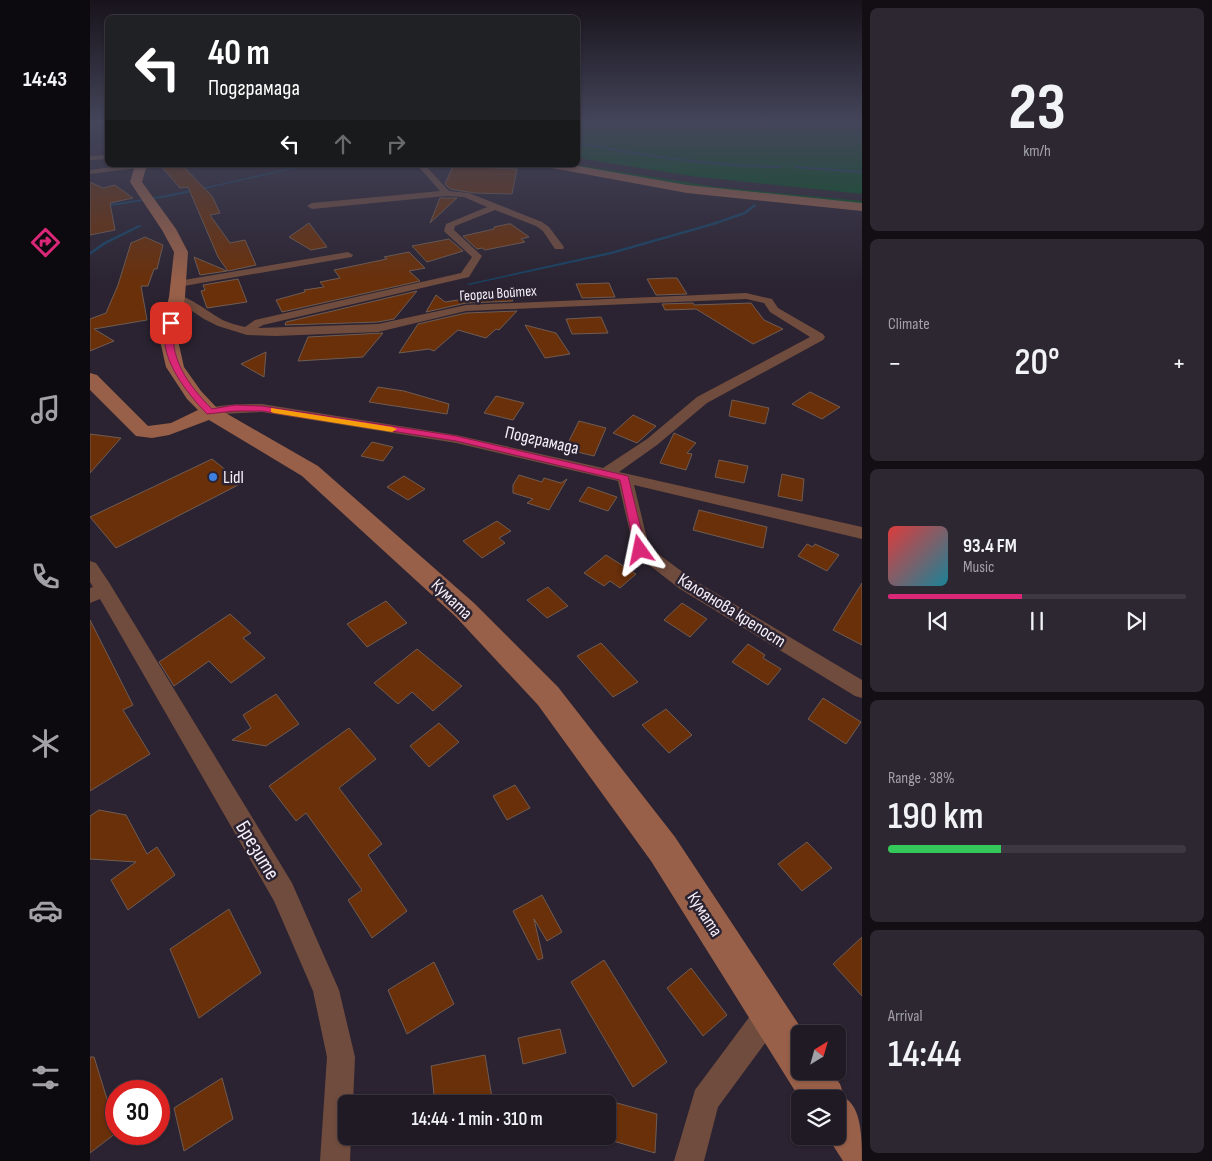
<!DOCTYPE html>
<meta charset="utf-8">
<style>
:root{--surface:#201a25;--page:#2d2732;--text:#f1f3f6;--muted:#a2a1a7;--line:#3d3842;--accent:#db2777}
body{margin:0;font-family:"Sofia Sans Condensed",sans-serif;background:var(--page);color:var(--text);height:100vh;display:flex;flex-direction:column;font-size:19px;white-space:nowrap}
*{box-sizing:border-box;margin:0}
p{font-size:16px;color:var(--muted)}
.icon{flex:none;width:28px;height:28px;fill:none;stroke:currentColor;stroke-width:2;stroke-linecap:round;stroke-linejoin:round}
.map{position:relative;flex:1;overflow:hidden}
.drawer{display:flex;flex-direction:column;gap:8px;padding:8px;background:#120e14;width:350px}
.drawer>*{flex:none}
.top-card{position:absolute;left:15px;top:15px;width:475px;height:152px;border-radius:8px;box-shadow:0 1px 4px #0004,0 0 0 1px var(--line);background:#202124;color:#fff;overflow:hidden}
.needle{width:32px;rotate:37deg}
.tools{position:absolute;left:701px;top:1025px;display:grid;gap:10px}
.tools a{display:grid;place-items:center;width:55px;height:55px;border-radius:8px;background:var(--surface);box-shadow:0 1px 4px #0004,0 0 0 1px var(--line);font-size:25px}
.speed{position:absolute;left:15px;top:1080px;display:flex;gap:10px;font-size:25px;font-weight:700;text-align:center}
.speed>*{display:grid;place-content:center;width:65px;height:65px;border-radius:50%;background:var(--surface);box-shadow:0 1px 4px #0004,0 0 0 1px var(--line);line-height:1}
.speed .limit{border:8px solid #d22;background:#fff;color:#111}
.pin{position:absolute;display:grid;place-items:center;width:42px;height:42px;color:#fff;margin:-21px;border-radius:10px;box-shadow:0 2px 8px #0006}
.me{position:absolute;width:55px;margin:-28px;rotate:348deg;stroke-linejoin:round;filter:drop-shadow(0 0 4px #0008)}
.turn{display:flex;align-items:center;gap:18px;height:105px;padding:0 20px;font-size:22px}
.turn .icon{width:65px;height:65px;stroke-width:2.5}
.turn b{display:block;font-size:35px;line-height:42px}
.lanes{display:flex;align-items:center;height:48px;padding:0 20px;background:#0003;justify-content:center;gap:25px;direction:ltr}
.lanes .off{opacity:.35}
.big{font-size:38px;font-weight:600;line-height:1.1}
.drawer .card{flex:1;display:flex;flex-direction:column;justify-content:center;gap:8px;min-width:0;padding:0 18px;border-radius:8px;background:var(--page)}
.drawer .dial{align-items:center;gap:0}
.dial b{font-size:65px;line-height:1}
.song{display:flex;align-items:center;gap:15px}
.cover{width:60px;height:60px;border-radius:8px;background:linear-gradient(135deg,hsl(0 70% 55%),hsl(190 70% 35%))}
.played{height:5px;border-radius:2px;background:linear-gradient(90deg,var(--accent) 45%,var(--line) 45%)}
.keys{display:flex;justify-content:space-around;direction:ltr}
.heat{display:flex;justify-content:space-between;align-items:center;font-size:28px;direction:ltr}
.charge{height:8px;border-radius:4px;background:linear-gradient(90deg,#34c759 38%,var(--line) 0)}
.trip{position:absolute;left:248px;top:1095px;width:278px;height:50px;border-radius:8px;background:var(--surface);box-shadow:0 1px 4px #0004,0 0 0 1px var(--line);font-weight:600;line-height:50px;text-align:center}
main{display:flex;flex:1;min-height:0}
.tabs{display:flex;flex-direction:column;width:90px;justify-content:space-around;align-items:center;background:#0d0a0f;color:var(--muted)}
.tabs .icon{width:35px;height:35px}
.tabs .on{color:var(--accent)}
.tabs b{font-size:22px;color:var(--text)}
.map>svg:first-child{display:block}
.green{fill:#01531b}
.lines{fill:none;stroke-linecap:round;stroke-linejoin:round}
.stream{fill:#194363;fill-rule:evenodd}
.building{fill:#6a300a;stroke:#6f5c53}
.minor{fill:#704c3e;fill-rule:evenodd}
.secondary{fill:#986049;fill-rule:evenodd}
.route{fill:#db2777;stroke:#8e194d}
.slow{fill:#f59e0b}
.shop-dot{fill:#3f7fe0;stroke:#2b2331;stroke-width:2}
.labels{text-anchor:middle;stroke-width:5;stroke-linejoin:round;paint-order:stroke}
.far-street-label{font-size:15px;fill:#f6f0fa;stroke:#2b2331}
.street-label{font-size:18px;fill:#f6f0fa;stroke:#2b2331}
.poi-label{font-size:18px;fill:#f6f0fa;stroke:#2b2331;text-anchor:start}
.near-street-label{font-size:21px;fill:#f6f0fa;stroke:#2b2331}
</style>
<main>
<nav class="tabs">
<b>14:43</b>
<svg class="icon on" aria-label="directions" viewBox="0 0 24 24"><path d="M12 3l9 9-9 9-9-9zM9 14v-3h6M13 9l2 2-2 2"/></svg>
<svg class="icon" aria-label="music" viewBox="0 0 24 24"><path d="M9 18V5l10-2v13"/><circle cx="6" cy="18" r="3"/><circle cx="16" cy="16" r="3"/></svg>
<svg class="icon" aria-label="phone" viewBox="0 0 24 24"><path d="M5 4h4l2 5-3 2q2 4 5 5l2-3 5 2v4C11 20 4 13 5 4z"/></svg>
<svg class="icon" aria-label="climate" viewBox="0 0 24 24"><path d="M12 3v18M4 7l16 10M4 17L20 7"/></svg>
<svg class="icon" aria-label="car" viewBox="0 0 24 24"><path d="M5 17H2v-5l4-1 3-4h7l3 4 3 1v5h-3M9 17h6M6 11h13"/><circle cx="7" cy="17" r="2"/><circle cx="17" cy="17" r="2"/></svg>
<svg class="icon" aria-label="filters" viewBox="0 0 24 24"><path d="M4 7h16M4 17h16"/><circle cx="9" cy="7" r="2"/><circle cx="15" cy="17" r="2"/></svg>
</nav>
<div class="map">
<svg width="772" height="1161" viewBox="0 0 772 1161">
<rect width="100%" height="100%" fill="#2b2331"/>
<path class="green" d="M488 122H772V194L600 176 488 158Z
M477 165H487L626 187 772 201V204L622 189Z"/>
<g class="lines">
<path class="stream" d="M488 142C555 155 622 165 691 166L692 167 691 168C622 167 555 157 488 144Z
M215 165H220L83 196 28 205 0 208V206C73 199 143 180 215 165Z
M704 166 772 171V173L705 168Z
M664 204 667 205 656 214 624 225 522 254 379 285 377 284 520 252 622 223 654 212Z
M49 225 52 226 16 244 0 255V252L14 242Z"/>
</g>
<path class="building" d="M70 165H92L122 196 130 213 120 215 140 243 155 240 166 265 138 271 128 257 98 187 90 188Z
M363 166 427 169 422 194 384 193 360 189 355 184Z
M0 182 13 188 25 185 43 198 20 203 25 230 0 235Z
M350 198H367L340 223Z
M219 223 237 247 221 250 199 237Z
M418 224H421L439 237 431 239 435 242 395 250 392 248 387 249 373 236 404 229V227Z
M55 237 73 245 67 269H64L58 286H51L57 320 4 329 24 341 0 351V319L16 313 28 285 41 243Z
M359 239 373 251 337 262 322 246Z
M319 252 335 268 319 271 330 281 192 312 186 300 215 292 214 290 234 287 230 282 250 278 244 270 297 259 294 257Z
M104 257 137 271 110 275Z
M578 278H587L597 294 566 295 557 279Z
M148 279 157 302 117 308 111 291 115 290 113 285Z
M519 283 525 297 492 298 486 284Z
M327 291 304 319 288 322 195 325 196 322Z
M411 292 420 296 423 301 376 303 336 312 346 295 355 302 393 296 392 294Z
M603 303 604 305 661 303 674 320 693 329 663 344 606 309 575 310 572 304Z
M427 311 409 330 406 329 396 338 368 330 344 351 339 349 309 353 328 324 376 313Z
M511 317 518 333 482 334 476 319Z
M435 325 466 333 480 354 455 358Z
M293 333 273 357 208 361 218 337Z
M176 352 174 377 151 364Z
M288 387 314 391 359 404 357 414 279 402Z
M720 392 750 407 732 419 702 404Z
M406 396 434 403 423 420 394 413Z
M642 400 679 408 675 424 639 416Z
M543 415 566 426 547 443 523 433Z
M489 421 516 428 504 456 475 449Z
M584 433 606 443 597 453 602 454 596 470 570 463Z
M0 434 31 438 0 473Z
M282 442 303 447 293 461 271 456Z
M122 459 152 483 26 548 0 517Z
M629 460 658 466 654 483 625 477Z
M692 474 714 479 712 501 688 496Z
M429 475 452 482 454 478 471 483 477 479 459 510 437 503 443 499 423 493V485Z
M314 476 335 489 318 500 297 487Z
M498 487 527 497 518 511 489 501Z
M609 510 677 527 673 548 603 530Z
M407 521 421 531 409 538 415 543 392 558 373 541Z
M717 544 723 547 725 544 749 555 737 571 708 556Z
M516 555 546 574 530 588 520 581 514 586 494 573Z
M772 583V645L743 630Z
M458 587 478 606 457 618 437 600Z
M296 601 317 623 277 647 257 624Z
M592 603 617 619 600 637 574 620Z
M140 614 161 633 153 638 175 658 141 683 119 661 84 686 69 662Z
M0 620 43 705 33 710 60 754 0 791Z
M511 643 548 682 523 697 487 656Z
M658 644 675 655 673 658 691 669 678 685 642 662Z
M327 649 372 686 343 711 322 692 308 704 284 683Z
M186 694 209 724 176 746 142 740 161 728 153 715Z
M733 698 771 722 756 744 718 719Z
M576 709 602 735 579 753 552 725Z
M349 723 369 742 339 767 320 746Z
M259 728 286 759 249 788 292 844 278 855 317 911 282 938 258 900 272 890 216 813 206 821 179 786Z
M425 785 440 808 417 820 403 796Z
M9 810 36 815 57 854 67 847 85 875 38 910 21 880 46 862 0 859V816Z
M717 842 742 868 712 891 688 864Z
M452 895 472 932 457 941 444 919 453 958 448 960 423 911Z
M139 909 171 973 109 1018 80 949Z
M772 937V996L743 964Z
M514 960 577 1062 543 1087 481 982Z
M344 962 364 1004 317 1034 298 990Z
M601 968 637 1015 613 1036 577 988Z
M470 1029 476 1053 433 1064 428 1038Z
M395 1055 403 1104H345L341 1066Z
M0 1057H4L26 1128V1133L0 1153Z
M132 1078 143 1119 94 1151 84 1108Z
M516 1100 567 1114 565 1153 516 1139Z"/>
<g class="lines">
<path class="minor" d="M0 122H8L0 126Z
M18 155V159L0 160V156Z
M36 165H60L56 167 0 174V170Z
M327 165H335L359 191 379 193 452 222 459 227 474 247 473 249H465L453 231 446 226 405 210 365 226 364 230 392 256 379 277 173 325 168 328 288 324 376 305 656 293 682 299 688 308 733 334 735 337 733 340 617 403 567 445 529 472 772 527V539L544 485 559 547 602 579 772 680V698L765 696 590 589 545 554 528 481 366 443 172 412 115 415 113 412 115 409C134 404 153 404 172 404L366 435 513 468 557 439 607 397 720 337 680 312 674 303 656 299 376 311 288 332 185 336 157 335 128 326 114 319 81 297 83 295C95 292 123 316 135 321 142 324 148 325 155 327L165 320 371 273 382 257 356 233 354 231 356 224 397 207 374 197 356 196 222 209 217 206 222 203 350 191Z
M258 252 263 255 262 257 88 287 83 284 88 281Z
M0 561 6 563 20 584 202 883 249 990 265 1057 263 1104H256V1136H261L260 1161H230L237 1057 223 991 184 901 10 599 0 603V588L3 587 0 582Z
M679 1000 689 1004 693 1014 689 1024 628 1107 614 1161H584L605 1090 669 1004Z"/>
<path class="secondary" d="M45 165H57L52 182 86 229 98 252 95 297 87 336 94 367 111 391 127 408 228 466 384 603 468 687 585 837 715 1034H710V1071H741L750 1084 755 1098C772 1108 772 1140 772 1161H753L737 1136H748V1099H710L561 861 448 705 366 617 212 476 119 420 79 435 62 438 46 436 0 390V373L7 375 58 426 81 423 108 410 97 399 76 367 69 336 79 297 84 252 72 230 40 182Z
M456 165H482L597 185 772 203V211L597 193 462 168Z"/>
</g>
<linearGradient id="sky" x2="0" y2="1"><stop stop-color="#18131b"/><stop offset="0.43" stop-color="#44455a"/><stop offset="1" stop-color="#44455a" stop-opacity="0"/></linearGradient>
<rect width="772" height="284" fill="url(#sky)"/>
<path class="route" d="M78 321 85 323C77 357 99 386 122 409L145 405 172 406 366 436 538 476 556 550 550 554 545 550 530 480 366 441 172 411H145L117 414C96 392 64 353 78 321Z"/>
<path class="slow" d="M181 408 302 427 307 429 302 432 184 413 181 412Z"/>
<circle class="shop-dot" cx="123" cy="477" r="5"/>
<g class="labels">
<g class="far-street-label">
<text transform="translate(408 293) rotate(-4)" y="5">Георги Войтех</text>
</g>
<g class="street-label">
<text transform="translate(452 440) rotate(13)" y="6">Подграмада</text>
<text transform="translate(362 599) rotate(44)" y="6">Кумата</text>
<text transform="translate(642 610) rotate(32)" y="6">Калоянова крепост</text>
<text transform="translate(615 914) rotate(57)" y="6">Кумата</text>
</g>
<g class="poi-label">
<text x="133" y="483">Lidl</text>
</g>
<g class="near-street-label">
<text transform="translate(168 850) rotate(59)" y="7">Брезите</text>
</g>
</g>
</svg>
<div class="tools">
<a><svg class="needle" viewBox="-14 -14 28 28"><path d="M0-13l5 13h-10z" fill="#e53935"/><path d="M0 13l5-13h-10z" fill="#a2a1a7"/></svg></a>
<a><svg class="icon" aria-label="layers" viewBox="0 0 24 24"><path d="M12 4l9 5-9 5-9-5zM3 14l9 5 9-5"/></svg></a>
</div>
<div class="speed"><div class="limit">30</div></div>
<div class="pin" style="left:81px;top:323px;background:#d93025"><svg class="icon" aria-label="arrive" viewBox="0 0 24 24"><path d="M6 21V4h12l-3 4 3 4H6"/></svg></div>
<svg class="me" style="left:550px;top:550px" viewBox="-20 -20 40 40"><path d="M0-17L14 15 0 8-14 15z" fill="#db2777" stroke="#fff" stroke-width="4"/></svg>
<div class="trip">14:44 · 1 min · 310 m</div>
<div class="top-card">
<div class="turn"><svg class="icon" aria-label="left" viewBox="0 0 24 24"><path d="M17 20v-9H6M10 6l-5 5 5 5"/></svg><div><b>40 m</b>Подграмада</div></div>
<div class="lanes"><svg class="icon" aria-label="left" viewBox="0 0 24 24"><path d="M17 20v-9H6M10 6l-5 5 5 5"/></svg><svg class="icon off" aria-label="ahead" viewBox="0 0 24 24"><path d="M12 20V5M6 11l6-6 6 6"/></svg><svg class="icon off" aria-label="right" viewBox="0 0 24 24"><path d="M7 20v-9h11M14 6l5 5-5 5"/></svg></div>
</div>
</div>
<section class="drawer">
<div class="card dial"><b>23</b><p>km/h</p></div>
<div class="card"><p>Climate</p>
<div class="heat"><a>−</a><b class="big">20°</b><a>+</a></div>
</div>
<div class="card">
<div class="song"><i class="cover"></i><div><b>93.4 FM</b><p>Music</p></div></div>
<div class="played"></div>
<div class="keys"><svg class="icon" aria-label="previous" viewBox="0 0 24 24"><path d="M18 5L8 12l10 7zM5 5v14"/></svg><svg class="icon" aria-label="pause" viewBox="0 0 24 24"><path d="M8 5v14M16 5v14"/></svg><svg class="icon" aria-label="next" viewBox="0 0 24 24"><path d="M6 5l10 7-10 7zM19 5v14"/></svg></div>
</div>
<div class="card"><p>Range · 38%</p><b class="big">190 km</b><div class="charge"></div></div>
<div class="card"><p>Arrival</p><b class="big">14:44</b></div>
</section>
</main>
